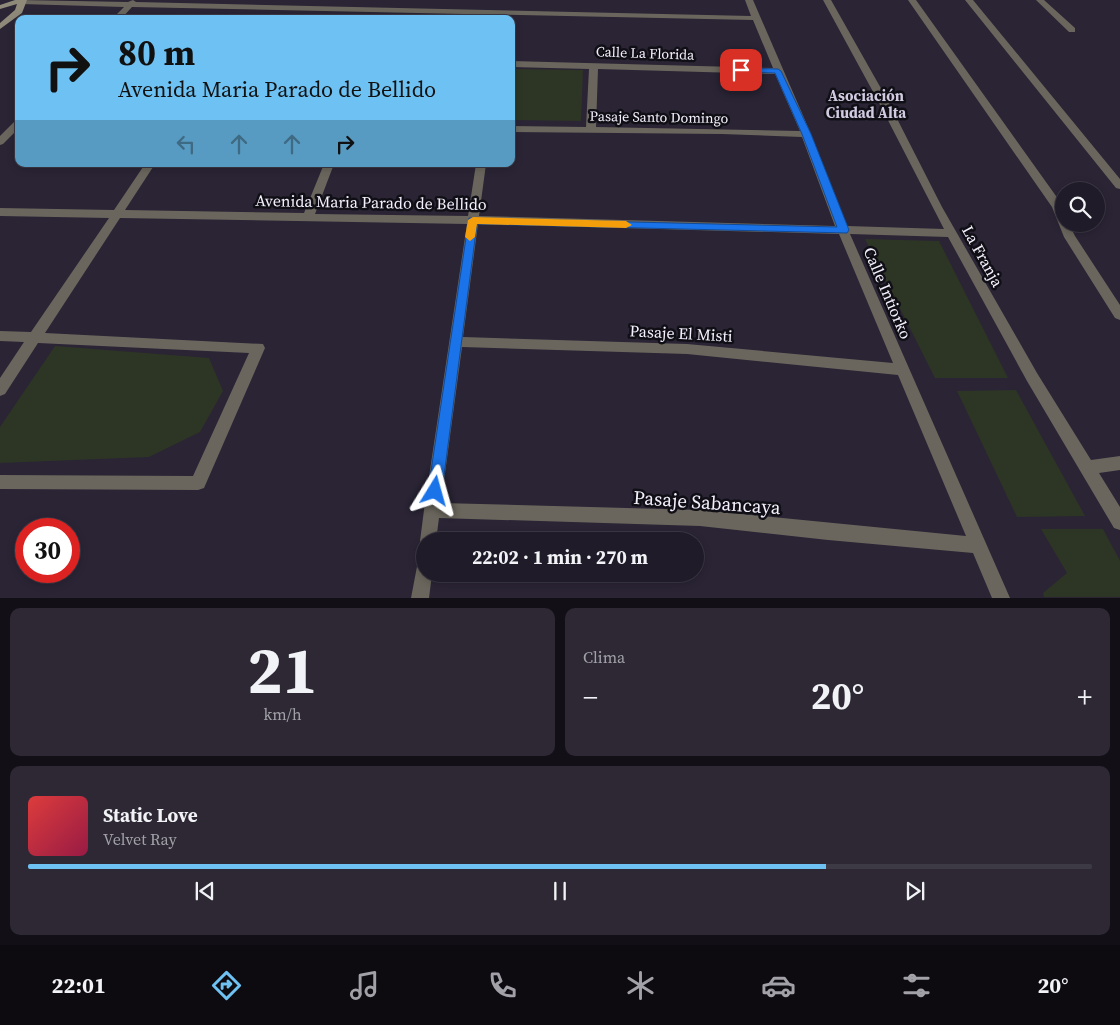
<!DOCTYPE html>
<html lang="es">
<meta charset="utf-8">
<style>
:root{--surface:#201b28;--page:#2d2834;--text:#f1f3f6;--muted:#a2a1a8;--line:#3d3945;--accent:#6ec2f3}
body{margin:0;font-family:"Source Serif 4",serif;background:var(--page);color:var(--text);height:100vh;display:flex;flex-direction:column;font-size:19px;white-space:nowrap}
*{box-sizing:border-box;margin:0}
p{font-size:16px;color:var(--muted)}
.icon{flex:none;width:28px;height:28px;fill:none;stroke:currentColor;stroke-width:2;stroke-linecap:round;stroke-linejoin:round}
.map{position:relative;height:598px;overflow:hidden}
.sheet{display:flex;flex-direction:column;gap:10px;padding:10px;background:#120f16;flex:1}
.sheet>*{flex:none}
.banner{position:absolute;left:15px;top:15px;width:500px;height:152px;border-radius:10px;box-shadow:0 2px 8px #0003,0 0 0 1px var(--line);background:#6ec2f3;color:#111;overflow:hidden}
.controls{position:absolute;left:1055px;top:182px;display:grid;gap:10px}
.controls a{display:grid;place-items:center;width:50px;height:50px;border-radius:50%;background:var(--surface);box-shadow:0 2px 8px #0003,0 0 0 1px var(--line);font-size:25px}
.speed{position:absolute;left:15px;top:518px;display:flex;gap:10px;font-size:25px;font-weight:700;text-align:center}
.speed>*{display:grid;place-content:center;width:65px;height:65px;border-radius:50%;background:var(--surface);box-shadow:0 2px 8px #0003,0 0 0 1px var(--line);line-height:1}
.speed .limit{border:8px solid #d22;background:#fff;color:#111}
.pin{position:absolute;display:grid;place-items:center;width:42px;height:42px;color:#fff;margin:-21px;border-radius:10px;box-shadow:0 2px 8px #0006}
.me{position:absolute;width:55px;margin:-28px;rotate:8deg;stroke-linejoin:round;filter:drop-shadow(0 0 4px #0008)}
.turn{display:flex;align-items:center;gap:18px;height:105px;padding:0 20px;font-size:22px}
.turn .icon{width:65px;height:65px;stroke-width:2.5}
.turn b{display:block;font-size:35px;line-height:42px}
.lanes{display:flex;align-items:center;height:48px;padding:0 20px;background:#0003;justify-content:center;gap:25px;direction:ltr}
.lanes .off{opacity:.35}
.big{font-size:38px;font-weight:700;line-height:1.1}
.sheet .tile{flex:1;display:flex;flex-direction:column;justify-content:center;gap:8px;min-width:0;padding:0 18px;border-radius:10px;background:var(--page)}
.sheet .dial{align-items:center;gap:0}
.dial b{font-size:65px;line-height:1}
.song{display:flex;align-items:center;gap:15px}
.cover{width:60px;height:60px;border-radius:8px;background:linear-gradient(135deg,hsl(0 70% 55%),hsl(340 70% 35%))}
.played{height:5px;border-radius:2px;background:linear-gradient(90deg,var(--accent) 75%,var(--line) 75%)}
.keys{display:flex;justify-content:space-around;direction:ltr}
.heat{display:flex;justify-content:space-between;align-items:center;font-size:28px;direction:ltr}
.sheet .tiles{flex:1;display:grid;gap:10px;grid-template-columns:1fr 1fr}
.tile:last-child{grid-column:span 2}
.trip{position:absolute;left:416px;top:532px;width:288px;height:50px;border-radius:25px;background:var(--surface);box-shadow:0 2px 8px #0003,0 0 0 1px var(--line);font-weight:700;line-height:50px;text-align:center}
.dock{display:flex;height:80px;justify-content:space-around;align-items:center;background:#0d0b10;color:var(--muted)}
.dock .icon{width:35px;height:35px}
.dock .active{color:var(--accent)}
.dock b{font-size:22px;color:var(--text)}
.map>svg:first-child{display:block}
.education{fill:#362d1d}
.green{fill:#2d3625}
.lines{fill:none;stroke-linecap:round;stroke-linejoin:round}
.street{fill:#6a665d;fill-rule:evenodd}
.secondary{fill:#8f897a;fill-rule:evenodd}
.route{fill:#1a73e8;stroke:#114b97}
.slow{fill:#f59e0b}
.labels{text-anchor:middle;stroke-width:5;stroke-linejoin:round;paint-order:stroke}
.far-street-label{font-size:14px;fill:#f4f0fd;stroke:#110f16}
.far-neighbourhood-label{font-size:15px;font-weight:bold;fill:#d1cae1;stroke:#110f16}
.street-label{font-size:16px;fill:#f4f0fd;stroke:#110f16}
.near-street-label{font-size:19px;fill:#f4f0fd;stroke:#110f16}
</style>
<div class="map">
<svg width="1120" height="598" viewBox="0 0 1120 598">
<rect width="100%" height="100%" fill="#2a2435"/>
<path class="education" d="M264 15 374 16 373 19H261Z"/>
<path class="green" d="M511 69 583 70 581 121 511 120Z
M865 239 939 241 1008 378H935Z
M55 346 209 358 223 391 200 432 149 457 0 463V427Z
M1016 390 1085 516 1017 517 957 391Z
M1041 529H1103L1120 561V597H1044L1043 593 1067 573Z"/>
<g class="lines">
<path class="street" d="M20 0 128 2 133 0 136 2 751 16 745 0H753L811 134 847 226 944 229 877 99 823 0H831L887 99 942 207 1037 373 1091 460 1120 456V470L1099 473 1120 507V530L1114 528 1027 381 948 237 850 234 1010 598H992L973 553 828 540 700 526 439 518 436 541H425V548L422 547 420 541 424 510 467 224 120 218 45 333 263 344 265 348 204 488 198 490 0 489V475L193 476 249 353 38 343 5 394 0 396V378L24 342 0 341V331L31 332 109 218 0 216V208L114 210 145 164H155L125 210 304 213 324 164H334L315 214 468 216 476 164H486L479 216 835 226 802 137 722 134 511 132V126L586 127 589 69 511 67V61L773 68 753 20 132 7 121 19H112L124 7 21 4 17 2ZM598 69 775 74 800 131 596 127ZM478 224 839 234 893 363 687 344 463 337ZM462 347 687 354 898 375 966 536 700 510 441 503Z
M908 0H916L1061 203 1064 209V224H1069L1075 236 1120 305V320L1115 318 1064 237 1052 207Z
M965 0H973L1120 179V189L1116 188Z
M1036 0H1044L1075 28V32H1069Z
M19 119V128L3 144 0 145V136L16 120Z
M425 554V574H432L429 598H411L419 556Z"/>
<path class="secondary" d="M15 0H27L22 13 0 29V23L15 10 17 4 0 9V5Z"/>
</g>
<path class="route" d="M738 68 778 69 781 71 811 134 849 230 847 233 477 224 442 491 440 496 435 498 430 496 428 491 469 218 837 227 802 134 775 73 741 72 737 70Z"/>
<path class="slow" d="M473 217 626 221 632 225 626 228 477 224 475 237 470 241 465 237 468 220Z"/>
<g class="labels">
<g class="far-street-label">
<text transform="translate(645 53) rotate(2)" y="5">Calle La Florida</text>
<text transform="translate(659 117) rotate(1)" y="5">Pasaje Santo Domingo</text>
</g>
<g class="far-neighbourhood-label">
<text x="866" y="101">Asociación<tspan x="866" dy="17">Ciudad Alta</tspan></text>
</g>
<g class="street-label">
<text transform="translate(371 202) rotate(1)" y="6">Avenida Maria Parado de Bellido</text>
<text transform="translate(983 256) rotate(61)" y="6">La Franja</text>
<text transform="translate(888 293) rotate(67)" y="6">Calle Intiorko</text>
<text transform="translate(681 333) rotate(3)" y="6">Pasaje El Misti</text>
</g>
<g class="near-street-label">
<text transform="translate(707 502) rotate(4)" y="7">Pasaje Sabancaya</text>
</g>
</g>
</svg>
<div class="controls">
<a><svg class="icon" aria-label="search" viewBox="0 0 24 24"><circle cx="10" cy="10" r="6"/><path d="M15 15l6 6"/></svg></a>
</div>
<div class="speed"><div class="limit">30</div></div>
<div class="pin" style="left:741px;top:70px;background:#d93025"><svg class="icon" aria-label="arrive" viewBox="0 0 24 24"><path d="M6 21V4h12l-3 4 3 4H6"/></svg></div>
<svg class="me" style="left:435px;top:491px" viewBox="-20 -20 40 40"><path d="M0-17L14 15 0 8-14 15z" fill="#1a73e8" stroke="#fff" stroke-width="4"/></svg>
<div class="trip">22:02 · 1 min · 270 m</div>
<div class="banner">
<div class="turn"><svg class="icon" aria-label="right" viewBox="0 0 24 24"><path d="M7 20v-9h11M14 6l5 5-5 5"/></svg><div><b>80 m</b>Avenida Maria Parado de Bellido</div></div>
<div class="lanes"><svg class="icon off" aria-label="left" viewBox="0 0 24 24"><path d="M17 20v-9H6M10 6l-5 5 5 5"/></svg><svg class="icon off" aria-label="ahead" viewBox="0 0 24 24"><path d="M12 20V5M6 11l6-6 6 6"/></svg><svg class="icon off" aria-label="ahead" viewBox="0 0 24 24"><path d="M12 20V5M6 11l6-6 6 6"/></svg><svg class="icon" aria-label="right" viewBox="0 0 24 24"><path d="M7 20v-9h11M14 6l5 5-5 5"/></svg></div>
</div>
</div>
<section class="sheet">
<div class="tiles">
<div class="tile dial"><b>21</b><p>km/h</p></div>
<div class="tile"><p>Clima</p>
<div class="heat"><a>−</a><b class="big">20°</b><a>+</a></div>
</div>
<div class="tile">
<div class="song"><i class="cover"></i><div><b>Static Love</b><p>Velvet Ray</p></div></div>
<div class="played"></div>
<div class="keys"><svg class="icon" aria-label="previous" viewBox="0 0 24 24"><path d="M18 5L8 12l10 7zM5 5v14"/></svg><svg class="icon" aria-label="pause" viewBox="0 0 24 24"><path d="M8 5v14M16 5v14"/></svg><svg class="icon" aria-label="next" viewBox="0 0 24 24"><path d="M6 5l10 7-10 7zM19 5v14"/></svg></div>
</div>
</div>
</section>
<nav class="dock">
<b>22:01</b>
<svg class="icon active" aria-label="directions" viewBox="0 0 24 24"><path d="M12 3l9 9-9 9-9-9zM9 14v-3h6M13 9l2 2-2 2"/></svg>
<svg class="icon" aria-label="music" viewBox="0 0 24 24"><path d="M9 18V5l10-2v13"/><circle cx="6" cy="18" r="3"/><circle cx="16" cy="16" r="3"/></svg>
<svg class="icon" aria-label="phone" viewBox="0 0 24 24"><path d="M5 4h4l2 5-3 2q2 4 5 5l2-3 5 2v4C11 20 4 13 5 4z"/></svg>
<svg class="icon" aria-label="climate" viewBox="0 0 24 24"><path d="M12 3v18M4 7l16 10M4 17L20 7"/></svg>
<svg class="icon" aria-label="car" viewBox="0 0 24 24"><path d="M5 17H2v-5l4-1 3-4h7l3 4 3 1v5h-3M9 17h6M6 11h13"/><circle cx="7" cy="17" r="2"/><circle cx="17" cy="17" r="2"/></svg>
<svg class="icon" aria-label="filters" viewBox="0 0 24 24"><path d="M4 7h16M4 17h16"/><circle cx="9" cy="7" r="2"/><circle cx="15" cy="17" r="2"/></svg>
<b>20°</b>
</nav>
